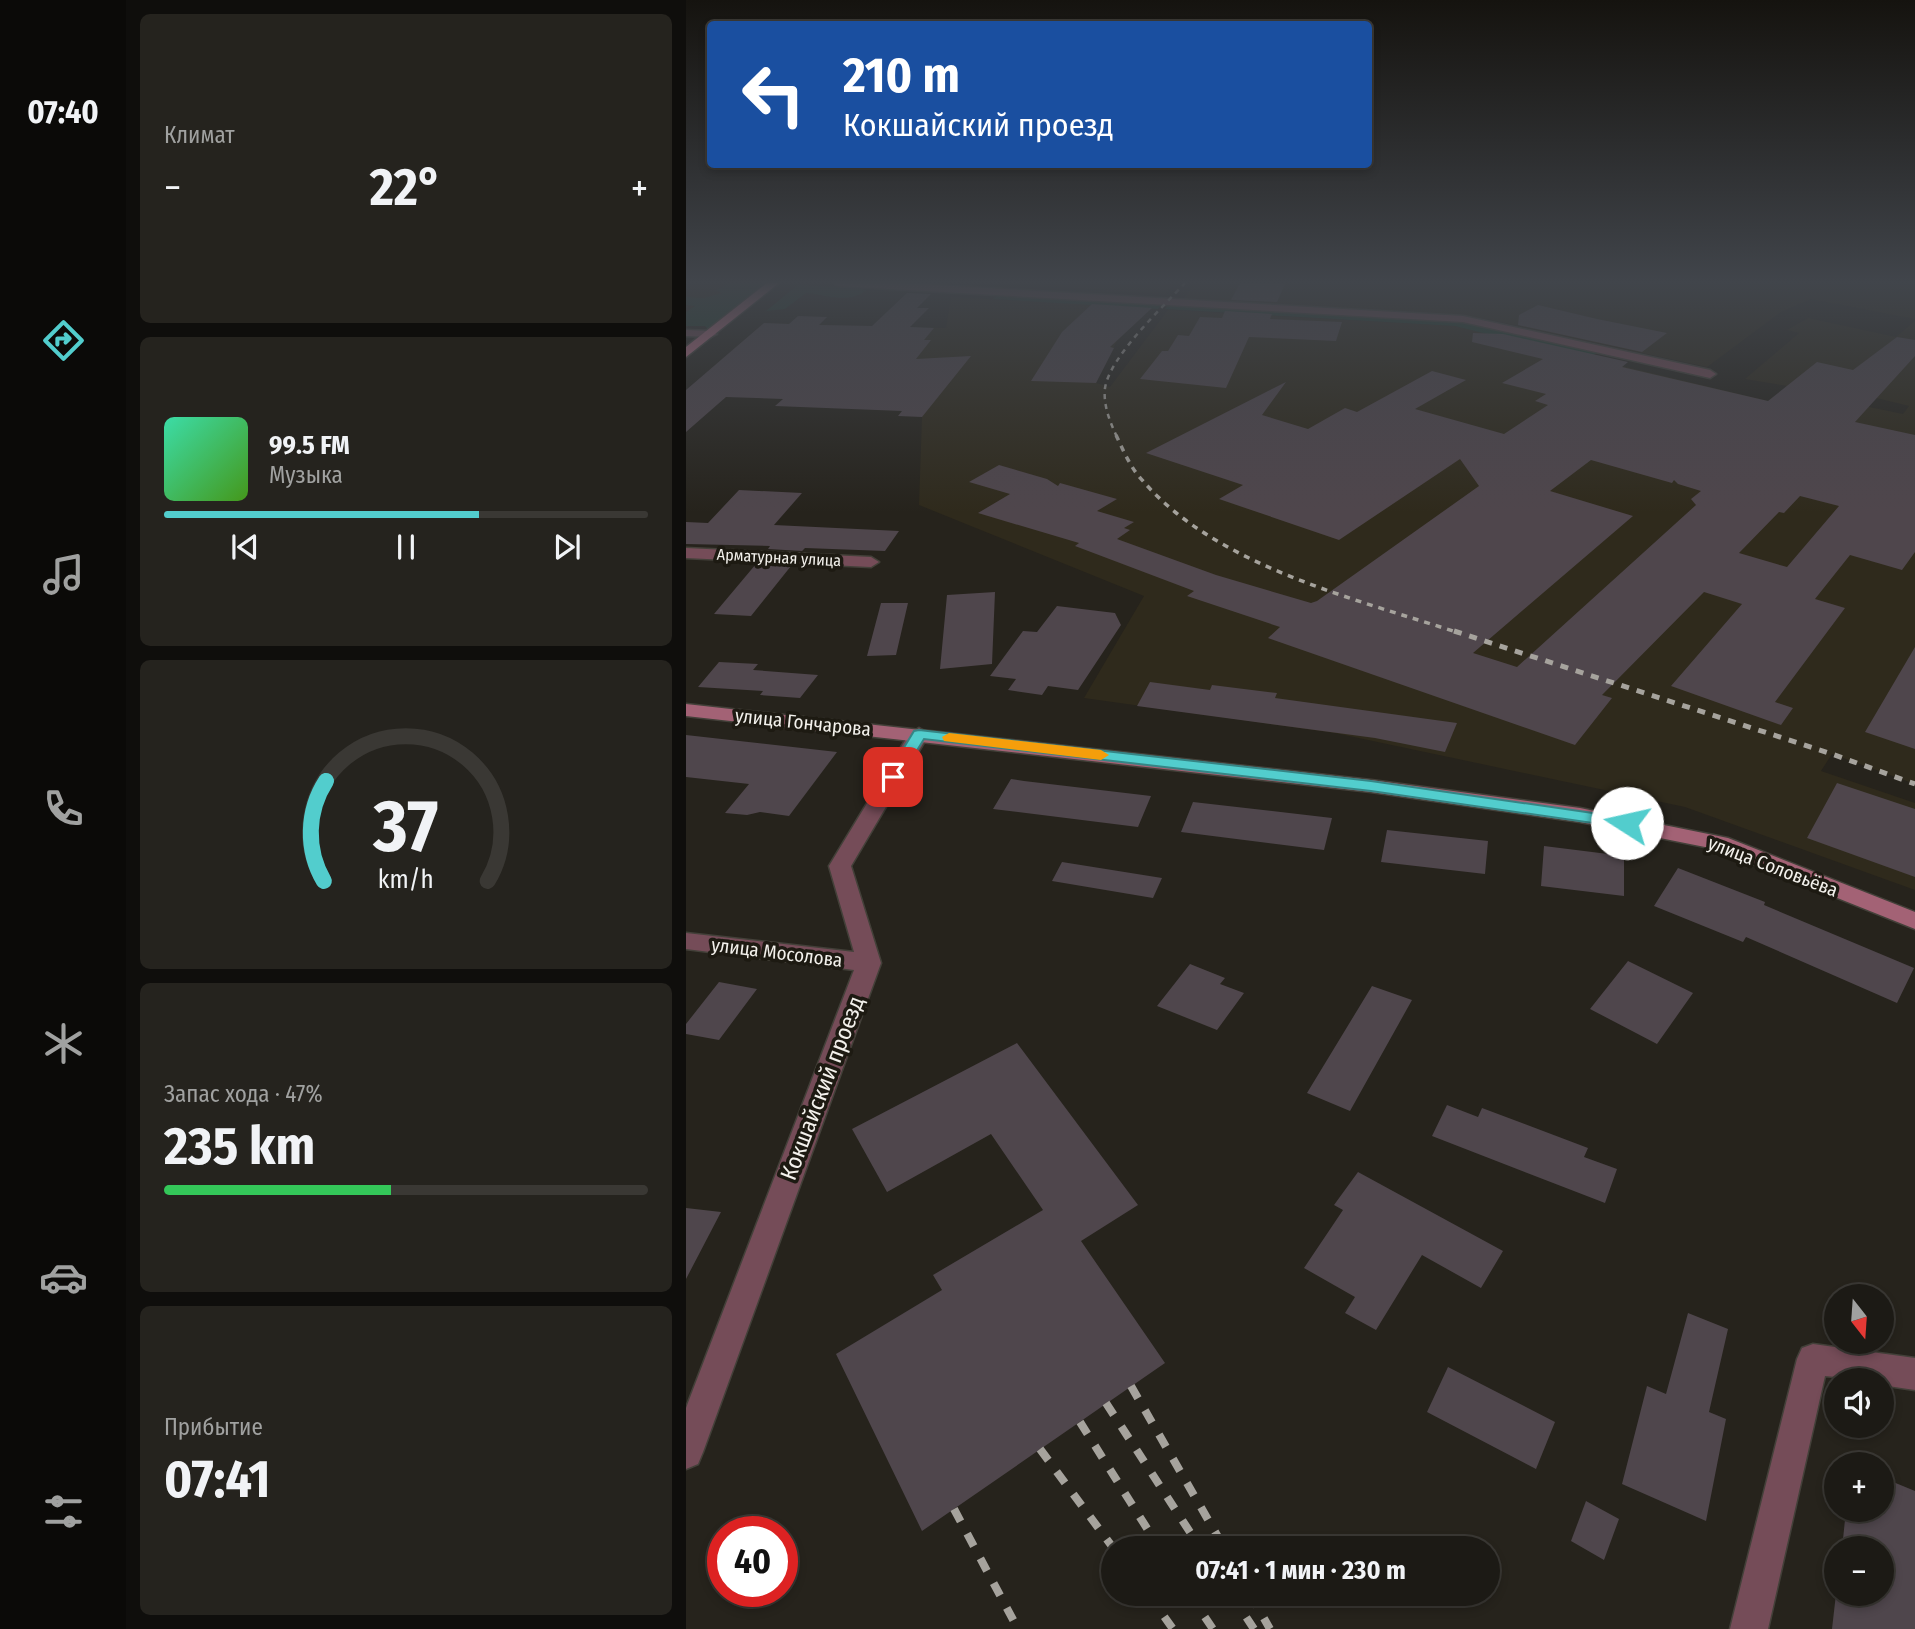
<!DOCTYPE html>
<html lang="ru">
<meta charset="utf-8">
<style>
:root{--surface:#1c1a15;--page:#25231e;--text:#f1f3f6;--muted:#a0a1a0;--line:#3a3834;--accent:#52cdcd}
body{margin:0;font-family:"Fira Sans Condensed",sans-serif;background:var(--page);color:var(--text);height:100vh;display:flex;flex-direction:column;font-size:26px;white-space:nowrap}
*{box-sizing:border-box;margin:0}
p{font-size:23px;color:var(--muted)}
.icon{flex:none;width:38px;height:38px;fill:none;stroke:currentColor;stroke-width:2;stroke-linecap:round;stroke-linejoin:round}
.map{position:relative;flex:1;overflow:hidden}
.drawer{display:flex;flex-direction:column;gap:14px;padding:14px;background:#0f0e0c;width:560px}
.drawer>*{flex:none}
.guide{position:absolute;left:21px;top:21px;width:665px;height:147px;border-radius:7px;box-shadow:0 4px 10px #0003,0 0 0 2px var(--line);background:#1a4fa0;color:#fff;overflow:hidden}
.needle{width:46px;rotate:163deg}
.controls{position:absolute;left:1138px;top:1284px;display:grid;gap:14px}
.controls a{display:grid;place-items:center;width:70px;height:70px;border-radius:50%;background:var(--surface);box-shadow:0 4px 10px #0003,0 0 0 2px var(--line);font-size:35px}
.speed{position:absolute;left:21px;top:1516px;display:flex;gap:14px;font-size:35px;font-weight:700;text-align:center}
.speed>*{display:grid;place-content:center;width:91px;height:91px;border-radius:50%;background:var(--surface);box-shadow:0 4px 10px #0003,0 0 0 2px var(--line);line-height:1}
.speed .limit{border:10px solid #d22;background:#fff;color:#111}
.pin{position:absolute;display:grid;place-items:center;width:60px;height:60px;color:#fff;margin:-30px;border-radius:14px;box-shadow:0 4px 10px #0006}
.me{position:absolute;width:77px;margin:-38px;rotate:280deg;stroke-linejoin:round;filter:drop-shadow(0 0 5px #0008)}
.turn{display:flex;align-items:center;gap:24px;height:147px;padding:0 21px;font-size:32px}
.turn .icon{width:91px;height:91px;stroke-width:2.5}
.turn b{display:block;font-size:49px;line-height:60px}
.big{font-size:52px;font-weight:700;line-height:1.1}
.drawer .card{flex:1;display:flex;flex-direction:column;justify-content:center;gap:10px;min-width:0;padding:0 24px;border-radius:10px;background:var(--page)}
.drawer .dial{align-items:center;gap:0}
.dial svg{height:182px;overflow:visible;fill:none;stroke:var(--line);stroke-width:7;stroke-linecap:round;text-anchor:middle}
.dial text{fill:var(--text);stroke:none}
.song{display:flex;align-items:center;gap:21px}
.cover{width:84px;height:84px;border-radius:10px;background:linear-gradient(135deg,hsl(160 70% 55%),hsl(100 70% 35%))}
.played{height:7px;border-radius:4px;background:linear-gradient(90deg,var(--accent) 65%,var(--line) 65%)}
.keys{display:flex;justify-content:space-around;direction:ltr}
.heat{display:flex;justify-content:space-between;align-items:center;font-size:38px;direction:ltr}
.charge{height:10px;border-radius:5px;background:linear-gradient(90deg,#34c759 47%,var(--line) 0)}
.trip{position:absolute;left:415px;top:1536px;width:399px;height:70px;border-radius:35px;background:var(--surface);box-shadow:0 4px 10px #0003,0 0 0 2px var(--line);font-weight:700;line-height:70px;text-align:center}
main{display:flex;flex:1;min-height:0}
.tabs{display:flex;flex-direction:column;width:126px;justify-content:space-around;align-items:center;background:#0b0a08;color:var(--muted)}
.tabs .icon{width:49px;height:49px}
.tabs .on{color:var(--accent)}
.tabs b{font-size:32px;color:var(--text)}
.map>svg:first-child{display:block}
.built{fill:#2f2a1c}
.green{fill:#1d3f2e}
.building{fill:#4f464c;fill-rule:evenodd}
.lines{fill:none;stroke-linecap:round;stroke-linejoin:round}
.street-casing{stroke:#434039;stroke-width:3}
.secondary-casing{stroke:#434039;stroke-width:3}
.primary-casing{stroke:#434039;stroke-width:3}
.street{fill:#754c58;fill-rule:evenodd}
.secondary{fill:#a36275;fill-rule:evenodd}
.primary{fill:#c6738c;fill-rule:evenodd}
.rail-far3{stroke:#a6a39d;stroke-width:2.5;stroke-dasharray:5 5;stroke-linecap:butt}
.rail-far2{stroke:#a6a39d;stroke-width:3.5;stroke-dasharray:6 6;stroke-linecap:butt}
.rail-far1{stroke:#a6a39d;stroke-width:5;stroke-dasharray:8 8;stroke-linecap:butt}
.rail{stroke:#a6a39d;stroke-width:8;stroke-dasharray:14 14;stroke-linecap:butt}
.route{fill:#52cdcd;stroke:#358585;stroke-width:2}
.slow{fill:#f59e0b}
.labels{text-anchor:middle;stroke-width:7;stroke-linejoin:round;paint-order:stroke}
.far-street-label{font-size:16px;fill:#f3f1ec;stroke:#1d1a12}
.street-label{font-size:19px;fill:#f3f1ec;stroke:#1d1a12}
.near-street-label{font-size:23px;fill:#f3f1ec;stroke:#1d1a12}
</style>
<main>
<nav class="tabs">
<b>07:40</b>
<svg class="icon on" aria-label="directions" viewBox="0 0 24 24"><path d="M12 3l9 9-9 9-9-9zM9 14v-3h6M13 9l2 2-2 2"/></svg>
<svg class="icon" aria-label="music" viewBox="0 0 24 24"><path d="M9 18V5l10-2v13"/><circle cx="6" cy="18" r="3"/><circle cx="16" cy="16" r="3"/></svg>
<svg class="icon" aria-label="phone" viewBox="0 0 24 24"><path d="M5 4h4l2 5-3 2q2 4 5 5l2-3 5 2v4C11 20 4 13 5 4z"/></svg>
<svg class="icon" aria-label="climate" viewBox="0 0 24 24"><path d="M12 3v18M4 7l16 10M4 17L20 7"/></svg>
<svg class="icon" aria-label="car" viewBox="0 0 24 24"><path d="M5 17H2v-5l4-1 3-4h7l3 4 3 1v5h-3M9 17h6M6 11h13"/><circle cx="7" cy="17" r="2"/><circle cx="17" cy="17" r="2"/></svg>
<svg class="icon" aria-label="filters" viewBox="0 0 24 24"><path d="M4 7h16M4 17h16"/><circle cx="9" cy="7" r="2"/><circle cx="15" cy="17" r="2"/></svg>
</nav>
<section class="drawer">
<div class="card"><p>Климат</p>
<div class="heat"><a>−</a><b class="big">22°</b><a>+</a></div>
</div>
<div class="card">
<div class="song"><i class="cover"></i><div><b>99.5 FM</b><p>Музыка</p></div></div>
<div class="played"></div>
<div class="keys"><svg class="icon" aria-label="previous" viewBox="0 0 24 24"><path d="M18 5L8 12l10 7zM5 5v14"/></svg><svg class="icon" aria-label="pause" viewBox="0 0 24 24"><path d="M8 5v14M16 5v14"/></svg><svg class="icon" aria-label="next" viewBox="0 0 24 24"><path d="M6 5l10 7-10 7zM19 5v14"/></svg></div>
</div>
<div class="card dial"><svg viewBox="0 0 100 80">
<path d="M14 69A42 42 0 1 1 86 69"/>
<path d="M14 69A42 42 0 0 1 15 25" stroke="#52cdcd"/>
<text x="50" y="56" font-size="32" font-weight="700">37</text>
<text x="50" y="72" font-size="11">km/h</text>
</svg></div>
<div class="card"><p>Запас хода · 47%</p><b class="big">235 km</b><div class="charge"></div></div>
<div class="card"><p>Прибытие</p><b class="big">07:41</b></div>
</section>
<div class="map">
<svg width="1229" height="1629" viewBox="0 0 1229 1629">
<rect width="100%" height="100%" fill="#26231c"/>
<path class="built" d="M0 283H61L0 328Z
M311 283H489L479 294Z
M509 283H1229V319L1125 299 1095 312 1021 367 800 319 764 314 497 299Z
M265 297 466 308 431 341 410 383 424 387 482 310 769 326 1137 414 1154 401 1217 414 1223 406 1166 392 1161 396 1059 379 1113 333 1101 330 1122 318 1210 337 1229 321V784L1146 754 1135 771 1229 803V890L999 807 649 733 398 698 458 596 233 505 236 417 92 372 23 370 78 323 260 328Z"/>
<path class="green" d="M45 283H80L22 329 19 326H0V312L9 306 0 305V297L18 298 36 293 30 290Z
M112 285 173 288 180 290C164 305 137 294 120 293L99 309 80 311Z
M311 295 475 305 472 309 307 299Z
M483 305 770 321 911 353 901 359 769 326 479 309Z"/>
<path class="building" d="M554 283H583L599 284 591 302 545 300Z
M221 293 245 294 231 308H243L224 327 248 328 238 340H245L230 359 285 356 236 417 212 416 216 411 89 406 97 399 40 397 0 432V390L78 323 103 324 112 316 141 317 133 325 186 326Z
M406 304 466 308 424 347 428 348 410 383 345 381 376 332Z
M852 305 911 319 981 333 956 352 832 325 833 315Z
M539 311 586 314 584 319 656 322 650 341 563 337 540 388 454 379 476 351H482L492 335 503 336 514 317 536 318Z
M787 333 817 334 942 362 936 367 1082 401 1131 362 1167 370 1211 337 1229 340V356L1169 422 1229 435V552L1216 570 1164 555 1129 599 1159 608 1089 702 1107 708 1095 725 985 686 1056 604 1018 592 916 695 926 698 889 745 582 638 594 627 501 596 508 591 389 546 393 543 292 513 324 494 283 482 313 465 361 479 372 486 374 483 431 499 411 511 448 522 438 528 444 530 431 539 530 575 625 603 631 601 793 486 774 459 653 540 533 499 557 485 460 453 600 382 576 415 622 429 659 408 671 412 746 371 780 380 729 409 818 434 862 405 849 401 860 394 816 383 857 359 786 342ZM905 460 986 483 988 480 992 484 1015 491 1005 499 1010 505 831 667 787 653 947 516 864 491ZM1114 496 1153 506 1101 567 1053 553 1093 512 1098 513Z
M53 490 116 493 88 525 213 531 199 551 119 548 116 551 82 549 84 546 0 544V522L22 523Z
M70 564 105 566 65 616 28 614Z
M309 592 306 664 254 669 261 595Z
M195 603H222L210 655 181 656Z
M371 606 429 613 435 625 392 690 362 686 356 695 322 690 330 679 304 676 337 631 351 632Z
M1229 647V749L1179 732Z
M33 662 72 664 67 670 132 675 114 698 74 695 77 691 12 687Z
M464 682 524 690 526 685 591 693 589 698 771 723 759 752 689 738 451 706Z
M0 735 151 752 103 816 74 812 61 815 39 813 63 784 0 777Z
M325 779 338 781 465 796 452 827 307 809Z
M1151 783 1229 809V877L1121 838Z
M507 802 646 818 638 850 495 832Z
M701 830 802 841 799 874 695 862Z
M858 846 938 856V896L855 886Z
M376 862 476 878 467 898 366 881Z
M992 868 1079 902 1078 905 1228 968 1211 1003 1060 937 1057 942 968 906Z
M942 961 1007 993 971 1044 904 1009Z
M504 964 539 978 534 984 558 993 531 1030 471 1006Z
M33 982 71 989 33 1040 0 1034V1024Z
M686 986 726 1000 664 1111 621 1093Z
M331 1043 452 1205 395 1241 479 1363 236 1531 150 1354 256 1290 247 1275 357 1210 305 1134 201 1192 166 1129Z
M761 1105 792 1117 796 1108 902 1148 898 1157 931 1169 919 1203 746 1136Z
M672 1172 817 1251 795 1288 736 1255 690 1330 659 1313 669 1297 618 1268 657 1210 648 1205Z
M0 1208 35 1212 0 1279Z
M1002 1313 1042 1329 1023 1412 1040 1419 1020 1521 936 1484 961 1386 980 1394Z
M762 1367 869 1422 850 1469 741 1412Z
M1195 1477 1229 1491V1629H1146L1150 1594H1195V1549H1156L1160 1510H1195Z
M900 1501 933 1519 918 1560 885 1541Z"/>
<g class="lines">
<g class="street-casing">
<path id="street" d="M147 283H215L777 316 1024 370 1030 374 1024 378 777 322 152 286Z
M0 330 25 331 31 334 25 337 0 336Z
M0 548 185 557 193 562 185 567 0 558Z
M233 728 243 734 165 866 195 963 17 1452 12 1464 0 1469V1408L168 970 0 949V933L168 952 143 866 223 734Z
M1127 1344 1229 1358V1390L1195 1385V1381L1139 1376 1082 1629H1044L1111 1359 1116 1348Z"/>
</g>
<g class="secondary-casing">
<path id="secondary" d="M0 704 685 780 894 808 1042 838 1229 912V929L1029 849 894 822 685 792 0 716Z"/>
</g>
<g class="primary-casing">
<path id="primary" d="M81 283H93L0 357V347Z"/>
</g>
<use href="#street" class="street"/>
<use href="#secondary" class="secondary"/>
<use href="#primary" class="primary"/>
<path class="rail-far3" d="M431 437C424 422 417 405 419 388 424 356 477 307 499 283"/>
<path class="rail-far2" d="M430 435C437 450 445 469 457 481 530 566 670 599 773 633"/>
<path class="rail-far1" d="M768 631 1146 754 1229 784"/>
<path class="rail" d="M445 1386 539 1549
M420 1403 515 1549
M394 1422 474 1549
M354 1449 428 1549
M268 1509 332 1629
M462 1594 487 1629
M503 1594 527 1629
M545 1594 568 1629
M564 1594 584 1629"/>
</g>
<linearGradient id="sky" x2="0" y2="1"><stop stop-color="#15130f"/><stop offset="0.55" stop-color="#41454b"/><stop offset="1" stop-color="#41454b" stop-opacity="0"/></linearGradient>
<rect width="1229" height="512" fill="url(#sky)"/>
<path class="route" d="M233 730 685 781 941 818 949 823 941 828 685 791 238 739 213 780H202L200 777 228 731Z"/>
<path class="slow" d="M263 733 415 750 423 755 415 760 258 741 256 737Z"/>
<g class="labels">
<g class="far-street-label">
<text transform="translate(93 557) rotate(3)" y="6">Арматурная улица</text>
</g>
<g class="street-label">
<text transform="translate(117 722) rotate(6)" y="7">улица Гончарова</text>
<text transform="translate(1087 866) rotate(21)" y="7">улица Соловьёва</text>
<text transform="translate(91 952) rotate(7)" y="7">улица Мосолова</text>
</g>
<g class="near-street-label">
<text transform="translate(136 1088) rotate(-69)" y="8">Кокшайский проезд</text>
</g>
</g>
</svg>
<div class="controls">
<a><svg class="needle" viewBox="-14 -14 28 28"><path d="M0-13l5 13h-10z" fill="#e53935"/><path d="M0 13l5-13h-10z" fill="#a0a1a0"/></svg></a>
<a><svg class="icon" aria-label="sound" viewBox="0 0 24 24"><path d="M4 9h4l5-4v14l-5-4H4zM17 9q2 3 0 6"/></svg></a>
<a>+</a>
<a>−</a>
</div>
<div class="speed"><div class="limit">40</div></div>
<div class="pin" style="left:207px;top:777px;background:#d93025"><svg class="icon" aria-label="arrive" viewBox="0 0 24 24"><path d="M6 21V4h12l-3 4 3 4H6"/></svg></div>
<svg class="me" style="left:941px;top:823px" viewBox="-20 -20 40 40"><circle r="19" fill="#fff"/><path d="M0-13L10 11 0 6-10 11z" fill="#52cdcd"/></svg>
<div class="trip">07:41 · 1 мин · 230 m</div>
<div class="guide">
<div class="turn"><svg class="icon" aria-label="left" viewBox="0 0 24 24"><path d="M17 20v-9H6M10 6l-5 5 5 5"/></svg><div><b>210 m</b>Кокшайский проезд</div></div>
</div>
</div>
</main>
